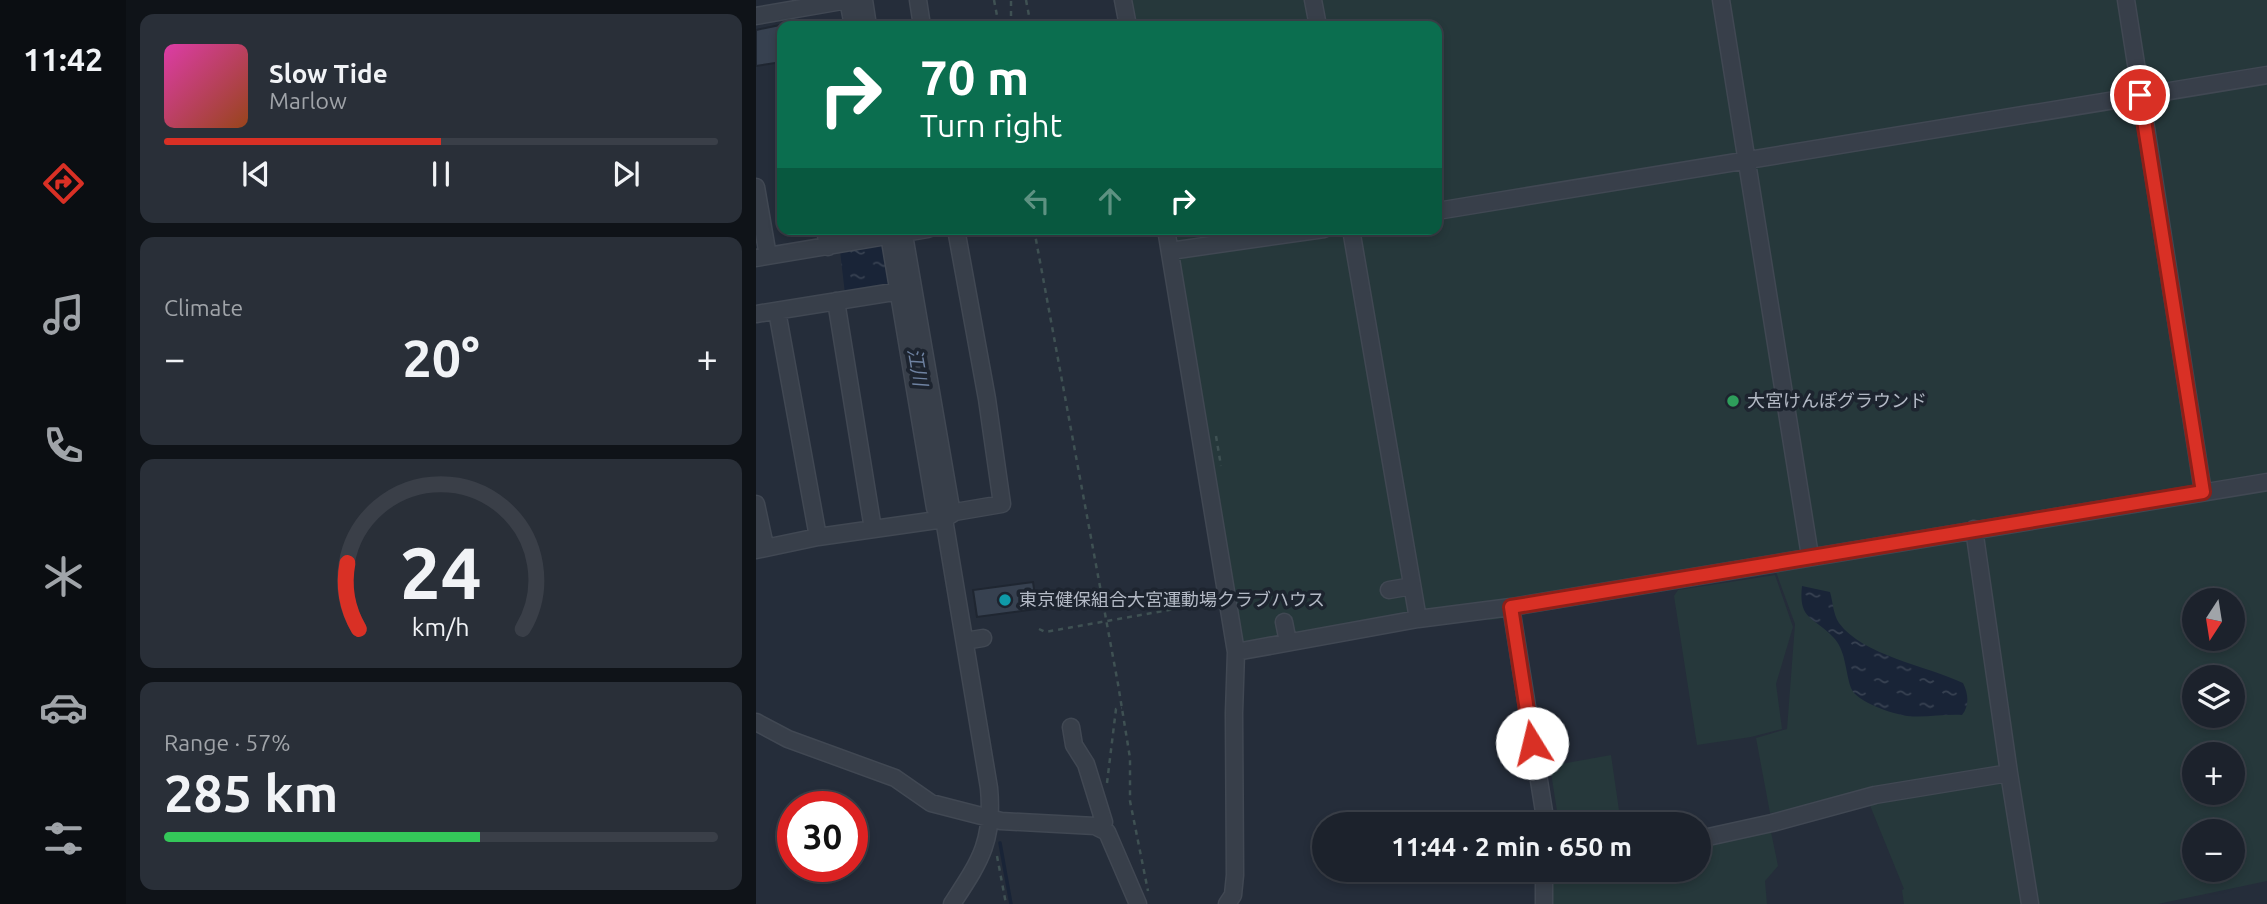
<!DOCTYPE html>
<meta charset="utf-8">
<style>
:root{--surface:#1c222c;--page:#292f38;--text:#f1f3f6;--muted:#a0a4a9;--line:#3a3f48;--accent:#d93025}
body{margin:0;font-family:Ubuntu,"Noto Sans JP",sans-serif;background:var(--page);color:var(--text);height:100vh;display:flex;flex-direction:column;font-size:26px;white-space:nowrap}
*{box-sizing:border-box;margin:0}
p{font-size:23px;color:var(--muted)}
.icon{flex:none;width:38px;height:38px;fill:none;stroke:currentColor;stroke-width:2;stroke-linecap:round;stroke-linejoin:round}
.map{position:relative;flex:1;overflow:hidden}
.side{display:flex;flex-direction:column;gap:14px;padding:14px;background:#0f1318;width:630px}
.side>*{flex:none}
.banner{position:absolute;left:21px;top:21px;width:665px;height:214px;border-radius:14px;box-shadow:0 4px 10px #0003,0 0 0 2px var(--line);background:#0b6e4f;color:#fff;overflow:hidden}
.needle{width:46px;rotate:192deg}
.fabs{position:absolute;left:1426px;top:588px;display:grid;gap:14px}
.fabs a{display:grid;place-items:center;width:63px;height:63px;border-radius:50%;background:var(--surface);box-shadow:0 4px 10px #0003,0 0 0 2px var(--line);font-size:35px}
.speed{position:absolute;left:21px;top:791px;display:flex;gap:14px;font-size:35px;font-weight:700;text-align:center}
.speed>*{display:grid;place-content:center;width:91px;height:91px;border-radius:50%;background:var(--surface);box-shadow:0 4px 10px #0003,0 0 0 2px var(--line);line-height:1}
.speed .limit{border:10px solid #d22;background:#fff;color:#111}
.pin{position:absolute;display:grid;place-items:center;width:60px;height:60px;color:#fff;margin:-30px;border:4px solid #fff;border-radius:50%;box-shadow:0 2px 7px #0007}
.me{position:absolute;width:77px;margin:-38px;rotate:351deg;stroke-linejoin:round;filter:drop-shadow(0 0 5px #0008)}
.turn{display:flex;align-items:center;gap:24px;height:147px;padding:0 28px;font-size:32px}
.turn .icon{width:91px;height:91px;stroke-width:2.5}
.turn b{display:block;font-size:49px;line-height:60px}
.lanes{display:flex;align-items:center;height:66px;padding:0 28px;background:#0003;justify-content:center;gap:35px;direction:ltr}
.lanes .off{opacity:.35}
.big{font-size:52px;font-weight:700;line-height:1.1}
.side .widget{flex:1;display:flex;flex-direction:column;justify-content:center;gap:10px;min-width:0;padding:0 24px;border-radius:14px;background:var(--page)}
.side .dial{align-items:center;gap:0}
.dial svg{height:182px;overflow:visible;fill:none;stroke:var(--line);stroke-width:7;stroke-linecap:round;text-anchor:middle}
.dial text{fill:var(--text);stroke:none}
.song{display:flex;align-items:center;gap:21px}
.cover{width:84px;height:84px;border-radius:10px;background:linear-gradient(135deg,hsl(320 70% 55%),hsl(20 70% 35%))}
.played{height:7px;border-radius:4px;background:linear-gradient(90deg,var(--accent) 50%,var(--line) 50%)}
.keys{display:flex;justify-content:space-around;direction:ltr}
.heat{display:flex;justify-content:space-between;align-items:center;font-size:38px;direction:ltr}
.charge{height:10px;border-radius:5px;background:linear-gradient(90deg,#34c759 57%,var(--line) 0)}
.trip{position:absolute;left:556px;top:812px;width:399px;height:70px;border-radius:35px;background:var(--surface);box-shadow:0 4px 10px #0003,0 0 0 2px var(--line);font-weight:700;line-height:70px;text-align:center}
main{display:flex;flex:1;min-height:0}
.menu{display:flex;flex-direction:column;width:126px;justify-content:space-around;align-items:center;background:#0b0e12;color:var(--muted)}
.menu .icon{width:49px;height:49px}
.menu .current{color:var(--accent)}
.menu b{font-size:32px;color:var(--text)}
.map>svg:first-child{display:block}
.grass{fill:#26383b;fill-rule:evenodd}
.water{fill:url(#water-ripples)}
.lines{fill:none;stroke-linecap:round;stroke-linejoin:round}
.stream{stroke:#192437;stroke-width:3.5}
.building{fill:#374150;stroke:#1f2631;stroke-width:2}
.minor-casing{stroke:#414853;stroke-width:19}
.path{stroke:#3f5153;stroke-width:2.5;stroke-dasharray:5 5;stroke-linecap:butt}
.minor{stroke:#383f4a;stroke-width:16}
.route-casing{stroke:#8d1f18;stroke-width:18}
.route{stroke:#d93025;stroke-width:12}
.leisure-dot{fill:#2e9e5b;stroke:#1d242f;stroke-width:2.5}
.culture-dot{fill:#0f9aa8;stroke:#1d242f;stroke-width:2.5}
.labels{text-anchor:middle;stroke-width:7;stroke-linejoin:round;paint-order:stroke}
.poi-label{font-size:18px;fill:#b4bac6;stroke:#1d242f;text-anchor:start}
.water-label{font-size:19px;font-style:italic;fill:#6f83a2;stroke:#1d242f}
</style>
<main>
<nav class="menu">
<b>11:42</b>
<svg class="icon current" aria-label="directions" viewBox="0 0 24 24"><path d="M12 3l9 9-9 9-9-9zM9 14v-3h6M13 9l2 2-2 2"/></svg>
<svg class="icon" aria-label="music" viewBox="0 0 24 24"><path d="M9 18V5l10-2v13"/><circle cx="6" cy="18" r="3"/><circle cx="16" cy="16" r="3"/></svg>
<svg class="icon" aria-label="phone" viewBox="0 0 24 24"><path d="M5 4h4l2 5-3 2q2 4 5 5l2-3 5 2v4C11 20 4 13 5 4z"/></svg>
<svg class="icon" aria-label="climate" viewBox="0 0 24 24"><path d="M12 3v18M4 7l16 10M4 17L20 7"/></svg>
<svg class="icon" aria-label="car" viewBox="0 0 24 24"><path d="M5 17H2v-5l4-1 3-4h7l3 4 3 1v5h-3M9 17h6M6 11h13"/><circle cx="7" cy="17" r="2"/><circle cx="17" cy="17" r="2"/></svg>
<svg class="icon" aria-label="filters" viewBox="0 0 24 24"><path d="M4 7h16M4 17h16"/><circle cx="9" cy="7" r="2"/><circle cx="15" cy="17" r="2"/></svg>
</nav>
<section class="side">
<div class="widget">
<div class="song"><i class="cover"></i><div><b>Slow Tide</b><p>Marlow</p></div></div>
<div class="played"></div>
<div class="keys"><svg class="icon" aria-label="previous" viewBox="0 0 24 24"><path d="M18 5L8 12l10 7zM5 5v14"/></svg><svg class="icon" aria-label="pause" viewBox="0 0 24 24"><path d="M8 5v14M16 5v14"/></svg><svg class="icon" aria-label="next" viewBox="0 0 24 24"><path d="M6 5l10 7-10 7zM19 5v14"/></svg></div>
</div>
<div class="widget"><p>Climate</p>
<div class="heat"><a>−</a><b class="big">20°</b><a>+</a></div>
</div>
<div class="widget dial"><svg viewBox="0 0 100 80">
<path d="M14 69A42 42 0 1 1 86 69"/>
<path d="M14 69A42 42 0 0 1 9 40" stroke="#d93025"/>
<text x="50" y="56" font-size="32" font-weight="700">24</text>
<text x="50" y="72" font-size="11">km/h</text>
</svg></div>
<div class="widget"><p>Range · 57%</p><b class="big">285 km</b><div class="charge"></div></div>
</section>
<div class="map">
<svg width="1511" height="904" viewBox="0 0 1511 904">
<defs>
<pattern id="water-ripples" width="26" height="14" patternUnits="userSpaceOnUse" patternTransform="scale(1.75)"><rect width="26" height="14" fill="#192437"/><path d="M2 4q2-2 4 0t4 0M15 11q2-2 4 0t4 0" fill="none" stroke="#384252"/></pattern>
</defs>
<rect width="100%" height="100%" fill="#252d3a"/>
<path class="grass" d="M376 0H1511V881L1402 904H1148L1146 890 1148 889 1113 803 1014 813 1000 738 1031 729 1039 624 1020 572 736 620 662 619 484 643 414 229H681V26H380ZM1438 600H1477V639H1438ZM1438 677H1477V716H1438ZM1438 754H1477V793H1438ZM1438 831H1477V870H1438Z
M1019 575 1037 627 1020 684 1026 729 995 737 941 745 918 596 922 590Z
M855 755 865 824H803L794 766Z
M1014 827 1022 866 1009 881 1011 904H793V875L818 870H943V843Z"/>
<path class="water" d="M126 244 134 288 89 294 84 251Z
M1046 586 1074 592C1077 602 1077 614 1083 623 1107 656 1172 666 1207 683 1212 693 1214 705 1206 715 1188 714 1169 718 1151 716 1137 714 1100 702 1095 688 1089 671 1090 650 1077 637 1058 617 1042 620 1046 586Z"/>
<g class="lines">
<path class="stream" d="M244 843 255 904"/>
</g>
<path class="building" d="M24 25 26 62 0 66V30Z
M277 582 281 609 221 617 217 590Z"/>
<g class="lines">
<g class="minor-casing">
<path id="minor" d="M92 0 97 26
M108 0 112 26
M162 0 166 26
M367 0 372 26
M557 0 562 26
M965 0 1054 556
M1370 0 1447 492
M0 16 92 0
M0 187 12 256
M681 211 1511 75
M69 229 72 247
M132 229 179 508 188 519 233 788C238 842 224 861 196 904
M147 229 195 508 194 515
M410 229 480 652 478 713 479 875 477 895 471 904
M595 229 662 619
M414 251 568 229
M0 258 172 229
M80 301 117 529
M21 311 62 537
M0 314 150 290
M0 504 9 546
M1218 529 1253 773 1274 904
M0 550 62 537 188 519 199 512 246 504 231 399 200 229
M633 590 656 586
M755 607 790 824
M528 622 532 642
M209 641 227 638
M480 652 662 619 755 607 1511 482
M0 722 32 739 139 778 175 803 245 821 339 826 351 832 382 904
M315 727 318 745 330 764 348 822 346 829
M943 839 1016 823 1119 795 1253 773
M788 904V870"/>
</g>
<path class="path" d="M238 0 243 26
M270 0 275 26
M255 26V0
M278 229 362 684 374 758V801L392 891
M460 436 465 466
M283 629 289 632 458 602
M351 783 360 709 366 708
M241 856 250 904"/>
<use href="#minor" class="minor"/>
</g>
<g class="lines">
<g class="route-casing">
<path id="route" d="M776 743 755 607 1447 492 1384 95"/>
</g>
<use href="#route" class="route"/>
</g>
<circle class="leisure-dot" cx="977" cy="401" r="7"/>
<circle class="culture-dot" cx="249" cy="600" r="7"/>
<g class="labels">
<g class="poi-label">
<text x="991" y="407">大宮けんぽグラウンド</text>
<text x="263" y="606">東京健保組合大宮運動場クラブハウス</text>
</g>
<g class="water-label">
<text transform="translate(162 367) rotate(80)" y="7">江川</text>
</g>
</g>
</svg>
<div class="fabs">
<a><svg class="needle" viewBox="-14 -14 28 28"><path d="M0-13l5 13h-10z" fill="#e53935"/><path d="M0 13l5-13h-10z" fill="#a0a4a9"/></svg></a>
<a><svg class="icon" aria-label="layers" viewBox="0 0 24 24"><path d="M12 4l9 5-9 5-9-5zM3 14l9 5 9-5"/></svg></a>
<a>+</a>
<a>−</a>
</div>
<div class="speed"><div class="limit">30</div></div>
<div class="pin" style="left:1384px;top:95px;background:#d93025"><svg class="icon" aria-label="arrive" viewBox="0 0 24 24"><path d="M6 21V4h12l-3 4 3 4H6"/></svg></div>
<svg class="me" style="left:776px;top:743px" viewBox="-20 -20 40 40"><circle r="19" fill="#fff"/><path d="M0-13L10 11 0 6-10 11z" fill="#d93025"/></svg>
<div class="trip">11:44 · 2 min · 650 m</div>
<div class="banner">
<div class="turn"><svg class="icon" aria-label="right" viewBox="0 0 24 24"><path d="M7 20v-9h11M14 6l5 5-5 5"/></svg><div><b>70 m</b>Turn right</div></div>
<div class="lanes"><svg class="icon off" aria-label="left" viewBox="0 0 24 24"><path d="M17 20v-9H6M10 6l-5 5 5 5"/></svg><svg class="icon off" aria-label="ahead" viewBox="0 0 24 24"><path d="M12 20V5M6 11l6-6 6 6"/></svg><svg class="icon" aria-label="right" viewBox="0 0 24 24"><path d="M7 20v-9h11M14 6l5 5-5 5"/></svg></div>
</div>
</div>
</main>
